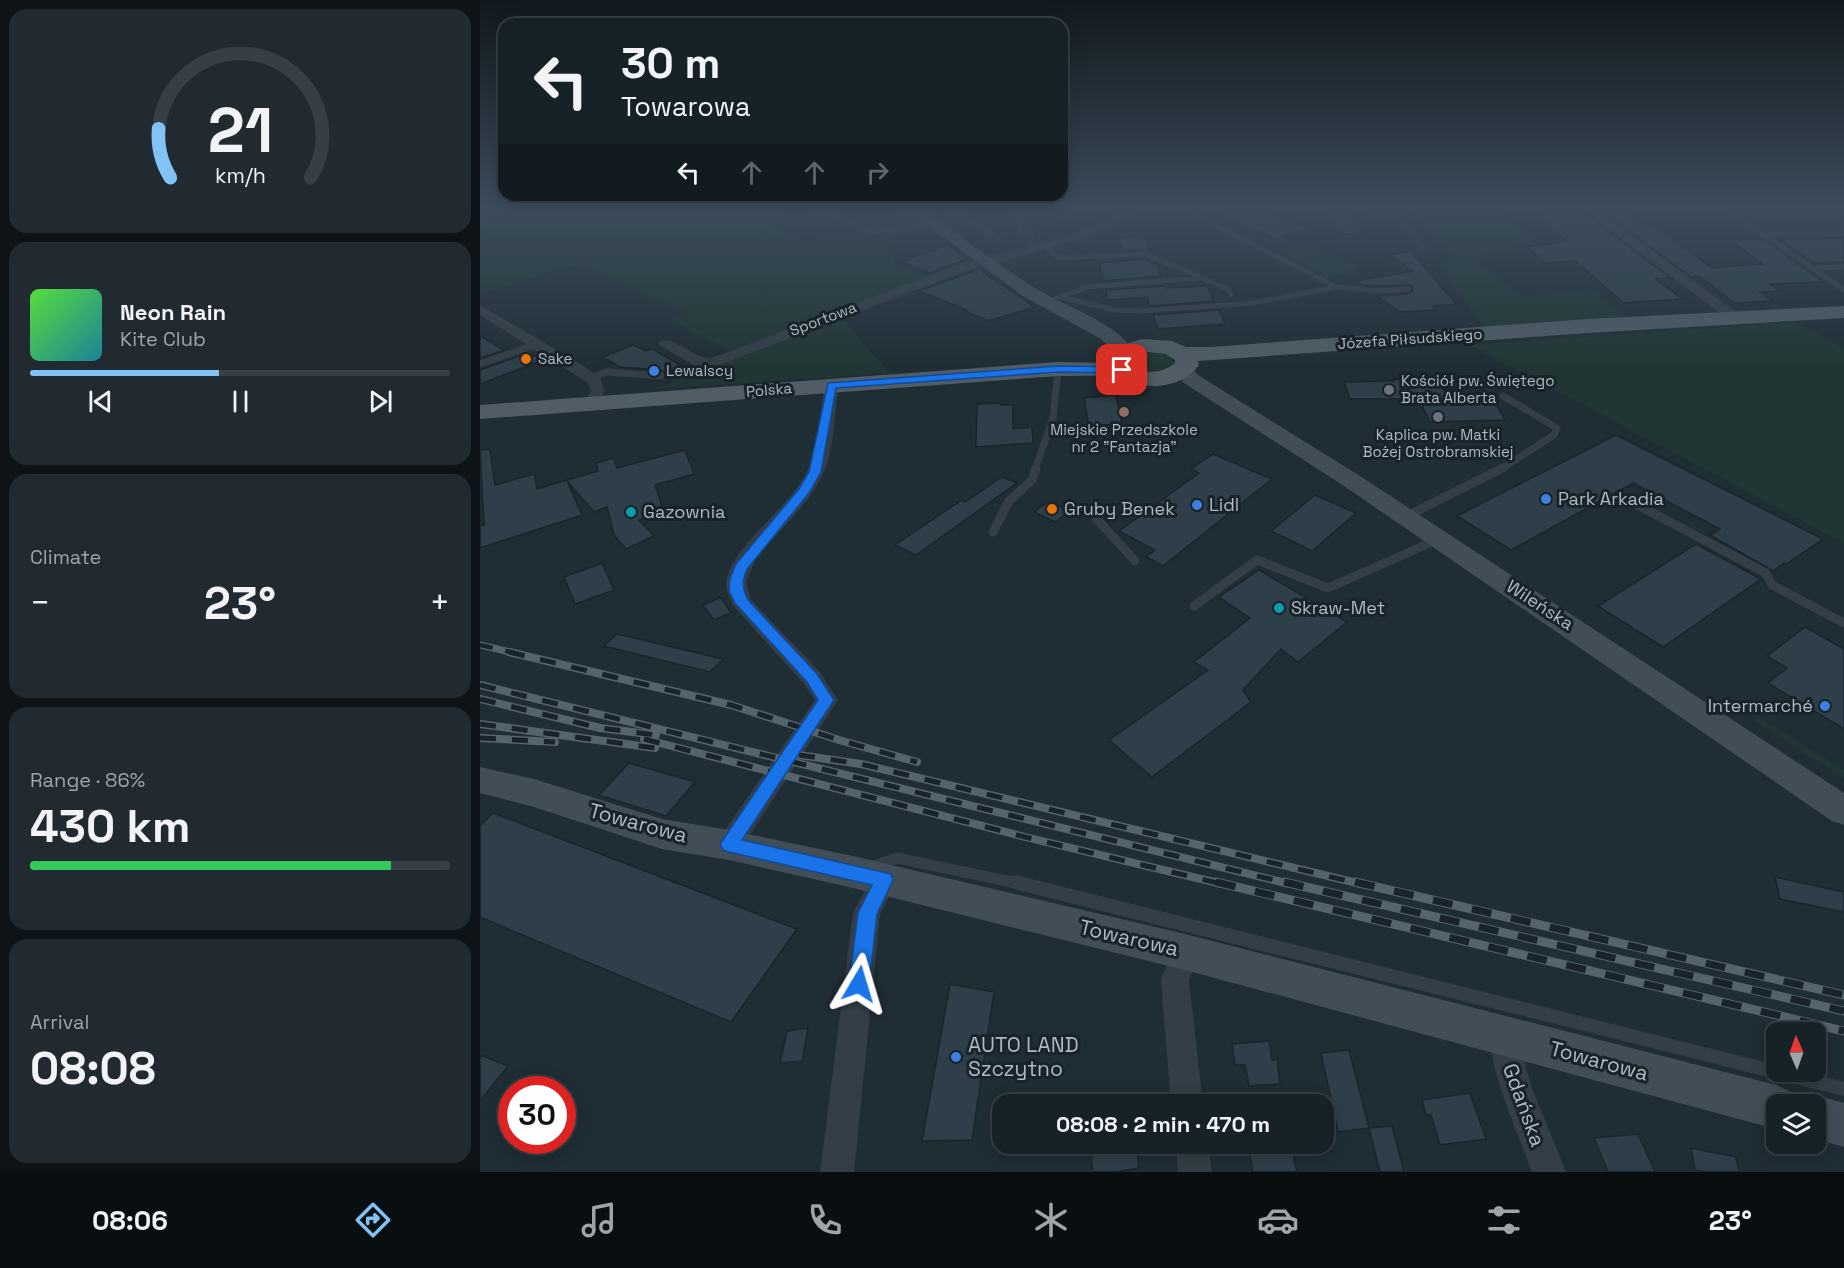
<!DOCTYPE html>
<meta charset="utf-8">
<style>
:root{--surface:#172228;--page:#202a30;--text:#f1f3f6;--muted:#9ea4a8;--line:#363f45;--accent:#80c3f4}
body{margin:0;font-family:"Space Grotesk",sans-serif;background:var(--page);color:var(--text);height:100vh;display:flex;flex-direction:column;font-size:22px;white-space:nowrap}
*{box-sizing:border-box;margin:0}
p{font-size:20px;color:var(--muted)}
.icon{flex:none;width:33px;height:33px;fill:none;stroke:currentColor;stroke-width:2;stroke-linecap:round;stroke-linejoin:round}
.map{position:relative;flex:1;overflow:hidden}
.panel{display:flex;flex-direction:column;gap:9px;padding:9px;background:#0d1316;width:480px}
.panel>*{flex:none}
.top-card{position:absolute;left:18px;top:18px;width:570px;height:183px;border-radius:18px;box-shadow:0 3px 15px #0003,0 0 0 2px var(--line);background:#172228;color:var(--text);overflow:hidden}
.needle{width:39px;rotate:358deg}
.controls{position:absolute;left:1286px;top:1022px;display:grid;gap:12px}
.controls a{display:grid;place-items:center;width:60px;height:60px;border-radius:12px;background:var(--surface);box-shadow:0 3px 15px #0003,0 0 0 2px var(--line);font-size:30px}
.speed{position:absolute;left:18px;top:1076px;display:flex;gap:12px;font-size:30px;font-weight:700;text-align:center}
.speed>*{display:grid;place-content:center;width:78px;height:78px;border-radius:50%;background:var(--surface);box-shadow:0 3px 15px #0003,0 0 0 2px var(--line);line-height:1}
.speed .limit{border:9px solid #d22;background:#fff;color:#111}
.pin{position:absolute;display:grid;place-items:center;width:51px;height:51px;color:#fff;margin:-26px;border-radius:12px;box-shadow:0 3px 9px #0006}
.me{position:absolute;width:66px;margin:-33px;rotate:7deg;stroke-linejoin:round;filter:drop-shadow(0 0 4px #0008)}
.turn{display:flex;align-items:center;gap:21px;height:126px;padding:0 24px;font-size:27px}
.turn .icon{width:78px;height:78px;stroke-width:2.5}
.turn b{display:block;font-size:42px;line-height:51px}
.lanes{display:flex;align-items:center;height:57px;padding:0 24px;background:#0003;justify-content:center;gap:30px;direction:ltr}
.lanes .off{opacity:.35}
.big{font-size:45px;font-weight:700;line-height:1.1}
.panel .tile{flex:1;display:flex;flex-direction:column;justify-content:center;gap:9px;min-width:0;padding:0 21px;border-radius:18px;background:var(--page)}
.panel .dial{align-items:center;gap:0}
.dial svg{height:156px;overflow:visible;fill:none;stroke:var(--line);stroke-width:7;stroke-linecap:round;text-anchor:middle}
.dial text{fill:var(--text);stroke:none}
.song{display:flex;align-items:center;gap:18px}
.cover{width:72px;height:72px;border-radius:9px;background:linear-gradient(135deg,hsl(110 70% 55%),hsl(190 70% 35%))}
.played{height:6px;border-radius:3px;background:linear-gradient(90deg,var(--accent) 45%,var(--line) 45%)}
.keys{display:flex;justify-content:space-around;direction:ltr}
.heat{display:flex;justify-content:space-between;align-items:center;font-size:33px;direction:ltr}
.charge{height:9px;border-radius:4px;background:linear-gradient(90deg,#34c759 86%,var(--line) 0)}
.trip{position:absolute;left:512px;top:1094px;width:342px;height:60px;border-radius:18px;background:var(--surface);box-shadow:0 3px 15px #0003,0 0 0 2px var(--line);font-weight:700;line-height:60px;text-align:center}
.dock{display:flex;height:96px;justify-content:space-around;align-items:center;background:#090e10;color:var(--muted)}
.dock .icon{width:42px;height:42px}
.dock .on{color:var(--accent)}
.dock b{font-size:27px;color:var(--text)}
main{display:flex;flex:1;min-height:0}
.map>svg:first-child{display:block}
.green{fill:#213634}
.building{fill:#2e3f49;stroke:#1a252c;stroke-width:1.5}
.lines{fill:none;stroke-linecap:round;stroke-linejoin:round}
.lane-far4{stroke:#333e46;stroke-width:5}
.lane-far3{stroke:#333e46;stroke-width:7}
.lane-far2{stroke:#333e46;stroke-width:9}
.lane-far1{stroke:#333e46;stroke-width:11}
.lane{stroke:#333e46;stroke-width:14}
.street{fill:#333e46;fill-rule:evenodd}
.secondary{fill:#414e58;fill-rule:evenodd}
.primary{fill:#505d66;fill-rule:evenodd}
.rail-far2-casing{stroke:#55636d;stroke-width:7}
.rail-far1-casing{stroke:#55636d;stroke-width:8}
.rail-casing{stroke:#55636d;stroke-width:9}
.rail-far2{stroke:#18232a;stroke-width:4.5;stroke-dasharray:13;stroke-linecap:butt}
.rail-far1{stroke:#18232a;stroke-width:5;stroke-dasharray:16;stroke-linecap:butt}
.rail{stroke:#18232a;stroke-width:7;stroke-dasharray:20;stroke-linecap:butt}
.route{fill:#1a73e8;stroke:#114b97;stroke-width:1.5}
.food-dot{fill:#e8710a;stroke:#18232a;stroke-width:2}
.shop-dot{fill:#3f7fe0;stroke:#18232a;stroke-width:2}
.worship-dot{fill:#6b7280;stroke:#18232a;stroke-width:2}
.education-dot{fill:#8d6e63;stroke:#18232a;stroke-width:2}
.culture-dot{fill:#0f9aa8;stroke:#18232a;stroke-width:2}
.labels{text-anchor:middle;stroke-width:6;stroke-linejoin:round;paint-order:stroke}
.far-street-label{font-size:15px;fill:#adb9c3;stroke:#18232a}
.far-poi-label{font-size:15px;fill:#adb9c3;stroke:#18232a;text-anchor:start}
.poi-label{font-size:18px;fill:#adb9c3;stroke:#18232a;text-anchor:start}
.street-label{font-size:18px;fill:#adb9c3;stroke:#18232a}
.near-street-label{font-size:21px;fill:#adb9c3;stroke:#18232a}
.near-poi-label{font-size:21px;fill:#adb9c3;stroke:#18232a;text-anchor:start}
</style>
<main>
<section class="panel">
<div class="tile dial"><svg viewBox="0 0 100 80">
<path d="M14 69A42 42 0 1 1 86 69"/>
<path d="M14 69A42 42 0 0 1 8 44" stroke="#80c3f4"/>
<text x="50" y="56" font-size="32" font-weight="700">21</text>
<text x="50" y="72" font-size="11">km/h</text>
</svg></div>
<div class="tile">
<div class="song"><i class="cover"></i><div><b>Neon Rain</b><p>Kite Club</p></div></div>
<div class="played"></div>
<div class="keys"><svg class="icon" aria-label="previous" viewBox="0 0 24 24"><path d="M18 5L8 12l10 7zM5 5v14"/></svg><svg class="icon" aria-label="pause" viewBox="0 0 24 24"><path d="M8 5v14M16 5v14"/></svg><svg class="icon" aria-label="next" viewBox="0 0 24 24"><path d="M6 5l10 7-10 7zM19 5v14"/></svg></div>
</div>
<div class="tile"><p>Climate</p>
<div class="heat"><a>−</a><b class="big">23°</b><a>+</a></div>
</div>
<div class="tile"><p>Range · 86%</p><b class="big">430 km</b><div class="charge"></div></div>
<div class="tile"><p>Arrival</p><b class="big">08:08</b></div>
</section>
<div class="map">
<svg width="1364" height="1172" viewBox="0 0 1364 1172">
<rect width="100%" height="100%" fill="#1f2d35"/>
<path class="green" d="M13 206H308L312 208 277 219 327 244 362 232 382 239 405 236 412 239 415 264 450 277 252 352 190 320 205 313 100 264 0 294V235L5 233 0 229V224L19 218Z
M555 206H592L587 222 565 224Z
M928 206H1012L1057 243 991 258 1042 295 1113 290 1144 317 1003 327 959 265 973 259Z
M827 243 879 268 848 278 797 251Z
M358 315 410 373 174 389Z
M1314 322 1364 348V543L990 345Z
M672 352 688 354 694 359V364C683 373 668 373 656 366L654 361 662 354Z
M1277 716 1364 770V778L1274 721Z"/>
<path class="building" d="M528 206H544L557 237 540 238Z
M773 206 828 227 797 239 718 207Z
M883 206H902L914 222H895Z
M866 210 882 233 863 234 857 232 845 211Z
M1144 210 1168 226H1173L1232 268 1283 264 1250 240 1282 239 1344 282 1289 284 1300 291 1280 292 1292 301 1255 303 1219 276 1211 277 1122 211Z
M1103 212 1190 278 1176 279 1202 299 1144 303 1095 261 1066 263 1048 247 1087 241 1056 215Z
M664 236 670 251 644 250 638 238Z
M1364 238V262L1334 263 1299 239Z
M468 244 487 259 450 273 422 262Z
M930 251 946 269 976 304 953 306 957 310 920 312 897 296 929 294 933 291 931 285 898 286 882 285 877 281 933 271 909 255Z
M664 259 676 264 681 276 623 281 619 263Z
M499 269 508 276 555 307 508 321 485 311 487 310 439 291Z
M685 286 686 288 727 286 734 301 670 306 667 297 628 300 626 290Z
M739 310 745 324 678 329 673 315Z
M0 336 24 350 0 358Z
M153 345 166 351 172 349 202 366 186 373 181 370 140 367 123 357Z
M40 356H61L66 359 0 384V370Z
M913 379 953 380 954 383H960L970 404 1015 402 1025 420 950 422 939 399H870L864 382 914 381Z
M636 395 642 424 609 426 604 398Z
M521 403V405H533V429L552 427 553 443 496 447 497 404Z
M1136 435 1343 539 1306 564 1304 563 1293 571 1230 535 1240 529 1153 483 1031 550 977 516Z
M10 449 15 485 54 474 57 489 118 471 116 463 134 458 137 468 205 450 214 474 175 485 182 506 173 509 175 515 159 520 174 536 146 549 134 535 127 507 114 512 87 481 102 515 0 548V526L4 525 0 450Z
M733 454 792 479 683 566 666 557 675 550 639 531 719 473 711 469Z
M522 477 537 483 436 555 415 545 464 512 482 500 485 502Z
M835 495 876 513 832 551 791 531Z
M568 502H570L590 511 575 522 554 512Z
M1216 544 1281 579 1183 647 1118 606Z
M122 563 134 590 95 604 84 577Z
M779 570 867 622 818 662 801 649 763 690 771 702 672 777 629 740 728 670 714 662 770 618 739 597Z
M241 597 251 613 234 620 223 605Z
M1325 627 1364 649V729L1288 683 1307 668 1287 656Z
M137 634 243 659 230 672 124 646Z
M149 763 215 782 186 816 119 795Z
M13 813 317 929 251 1022 0 917V826Z
M1295 877 1364 892V912L1300 899Z
M470 984 514 992 492 1140 442 1141Z
M328 1028 322 1061 300 1063 307 1031Z
M789 1041 792 1060 797 1059 800 1084 769 1086 765 1065H755L752 1044Z
M869 1050 889 1128 858 1132 841 1053Z
M0 1055 28 1066 0 1101Z
M990 1093 1006 1139 960 1145 951 1115H946L942 1100Z
M912 1126 924 1172H900L889 1128Z
M1158 1134 1175 1172H1128L1114 1138Z
M610 1143H656L659 1168 636 1172H613Z
M768 1143H810L817 1172H773Z
M1211 1148 1256 1157 1259 1172H1227L1215 1170Z"/>
<g class="lines">
<path class="lane-far4" d="M332 206 395 233 452 222
M469 206 518 239
M699 206 856 287
M912 206 943 249
M1243 206 1364 290
M0 212 8 218 0 221
M1256 215 1364 213
M1284 234 1364 233
M563 246 579 258 665 254 748 289 751 294
M1332 268 1364 267
M580 297 607 287 720 278
M565 302 580 297 635 310 662 311 773 303 856 287 898 291 928 289"/>
<path class="lane-far3" d="M0 364 57 344
M110 378 126 372 181 376
M555 470 573 418 578 369
M1020 470 1074 435 1077 428 1023 396"/>
<path class="lane-far2" d="M1158 505 1286 573 1292 585 1364 623
M925 517 1023 468
M616 518 655 561
M513 532 529 501 552 480 556 468
M714 606 777 560 848 588 959 539"/>
<path class="lane-far1" d="M391 867 417 858 541 884"/>
<path class="lane" d="M535 882 1364 1089"/>
<path class="street" d="M660 206H675L601 238 510 265H502L239 365 215 366 178 344 180 341C198 337 213 359 232 358L499 257 507 258 593 234Z
M1099 206H1111L1260 315 1262 318 1260 321H1250Z
M0 305 104 366 120 378 125 391 115 408H105L102 405 111 391 108 383 0 315Z
M352 381 359 385C354 413 355 445 344 472 329 505 298 531 276 559L266 581 271 600 340 672 358 700 258 853 249 856 240 853 236 845 240 837 335 700 324 684 255 608C251 601 245 591 246 582 252 544 311 508 327 471 339 444 339 413 345 385Z
M404 868 413 872 417 880 400 914 374 1172H340L373 913 395 872Z
M705 939 715 943 719 952 709 980 723 1104H691L681 980 695 943Z
M1023 1021 1034 1025 1052 1088 1086 1172H1052C1041 1141 1001 1054 1012 1025Z
M696 1143H728L732 1172H698Z"/>
<path class="secondary" d="M414 206H436L445 210C481 237 517 264 555 288 586 307 634 321 655 352L652 356H638L621 339 543 296 435 216Z
M703 363 710 365 718 375 880 476 1364 793V825L1352 821 864 486 704 383 693 369 696 365Z
M0 767 54 779 182 819 249 830 373 856 705 934 1296 1085 1311 1092 1317 1104H1296V1129L705 970 373 888 249 860 182 849 54 807 0 793Z
M1335 1095 1364 1103V1147L1335 1139V1104H1318Z"/>
<path class="primary" d="M1364 306V318L1108 333 718 361 719 365C705 385 678 389 656 384 648 382 641 378 634 377 616 375 596 376 578 376L0 419V405L578 362 627 363V359L641 345 662 339 692 341 706 347H731L1108 319ZM667 352 686 354 695 360V363C682 374 664 375 650 364V360L657 354Z"/>
<g class="rail-far2-casing">
<path id="rail-far2" d="M0 645 35 653"/>
</g>
<g class="rail-far1-casing">
<path id="rail-far1" d="M29 652 251 705 359 740 437 762
M0 685 810 884
M0 699 120 728 176 735
M0 724 175 748
M0 738 75 742
M164 739 545 837 742 884
M319 755 381 764 881 884"/>
</g>
<g class="rail-casing">
<path id="rail" d="M736 882 1364 1031
M804 882 1364 1011
M875 882 1364 995"/>
</g>
<use href="#rail-far2" class="rail-far2"/>
<use href="#rail-far1" class="rail-far1"/>
<use href="#rail" class="rail"/>
</g>
<linearGradient id="sky" x2="0" y2="1"><stop stop-color="#11191d"/><stop offset="0.56" stop-color="#3c4c5c"/><stop offset="1" stop-color="#3c4c5c" stop-opacity="0"/></linearGradient>
<rect width="1364" height="370" fill="url(#sky)"/>
<path class="route" d="M578 366 642 367 647 370 642 373 578 372 356 388 341 472 329 493 267 569C262 581 262 588 268 600L337 674 354 700 262 840 411 874 413 880 397 914 389 984 386 991 379 994 372 991 369 984 378 913 392 885 249 852 243 850 240 844 338 700 327 682 255 603 249 591 250 579 256 564 319 489 329 472 348 383Z"/>
<g class="food-dot">
<circle cx="46" cy="359" r="6"/>
<circle cx="572" cy="509" r="6"/>
</g>
<g class="shop-dot">
<circle cx="174" cy="371" r="6"/>
<circle cx="1066" cy="499" r="6"/>
<circle cx="717" cy="505" r="6"/>
<circle cx="1345" cy="706" r="6"/>
<circle cx="476" cy="1057" r="6"/>
</g>
<g class="worship-dot">
<circle cx="909" cy="390" r="6"/>
<circle cx="958" cy="417" r="6"/>
</g>
<circle class="education-dot" cx="644" cy="412" r="6"/>
<g class="culture-dot">
<circle cx="151" cy="512" r="6"/>
<circle cx="799" cy="608" r="6"/>
</g>
<g class="labels">
<g class="far-street-label">
<text transform="translate(343 319) rotate(-21)" y="5">Sportowa</text>
<text transform="translate(930 339) rotate(-4)" y="5">Józefa Piłsudskiego</text>
<text transform="translate(289 390) rotate(-5)" y="5">Polska</text>
</g>
<g class="far-poi-label">
<text x="58" y="364">Sake</text>
<text x="186" y="376">Lewalscy</text>
<text x="921" y="386">Kościół pw. Świętego<tspan x="921" dy="17">Brata Alberta</tspan></text>
<text x="644" y="435" text-anchor="middle">Miejskie Przedszkole<tspan x="644" dy="17">nr 2 "Fantazja"</tspan></text>
<text x="958" y="440" text-anchor="middle">Kaplica pw. Matki<tspan x="958" dy="17">Bożej Ostrobramskiej</tspan></text>
</g>
<g class="poi-label">
<text x="1078" y="505">Park Arkadia</text>
<text x="729" y="511">Lidl</text>
<text x="584" y="515">Gruby Benek</text>
<text x="163" y="518">Gazownia</text>
<text x="811" y="614">Skraw-Met</text>
<text x="1333" y="712" text-anchor="end">Intermarché</text>
</g>
<g class="street-label">
<text transform="translate(1060 605) rotate(33)" y="6">Wileńska</text>
</g>
<g class="near-street-label">
<text transform="translate(158 823) rotate(15)" y="7">Towarowa</text>
<text transform="translate(649 938) rotate(13)" y="7">Towarowa</text>
<text transform="translate(1119 1061) rotate(15)" y="7">Towarowa</text>
<text transform="translate(1044 1105) rotate(70)" y="7">Gdańska</text>
</g>
<g class="near-poi-label">
<text x="488" y="1052">AUTO LAND<tspan x="488" dy="24">Szczytno</tspan></text>
</g>
</g>
</svg>
<div class="controls">
<a><svg class="needle" viewBox="-14 -14 28 28"><path d="M0-13l5 13h-10z" fill="#e53935"/><path d="M0 13l5-13h-10z" fill="#9ea4a8"/></svg></a>
<a><svg class="icon" aria-label="layers" viewBox="0 0 24 24"><path d="M12 4l9 5-9 5-9-5zM3 14l9 5 9-5"/></svg></a>
</div>
<div class="speed"><div class="limit">30</div></div>
<div class="pin" style="left:642px;top:370px;background:#d93025"><svg class="icon" aria-label="arrive" viewBox="0 0 24 24"><path d="M6 21V4h12l-3 4 3 4H6"/></svg></div>
<svg class="me" style="left:379px;top:984px" viewBox="-20 -20 40 40"><path d="M0-17L14 15 0 8-14 15z" fill="#1a73e8" stroke="#fff" stroke-width="4"/></svg>
<div class="trip">08:08 · 2 min · 470 m</div>
<div class="top-card">
<div class="turn"><svg class="icon" aria-label="left" viewBox="0 0 24 24"><path d="M17 20v-9H6M10 6l-5 5 5 5"/></svg><div><b>30 m</b>Towarowa</div></div>
<div class="lanes"><svg class="icon" aria-label="left" viewBox="0 0 24 24"><path d="M17 20v-9H6M10 6l-5 5 5 5"/></svg><svg class="icon off" aria-label="ahead" viewBox="0 0 24 24"><path d="M12 20V5M6 11l6-6 6 6"/></svg><svg class="icon off" aria-label="ahead" viewBox="0 0 24 24"><path d="M12 20V5M6 11l6-6 6 6"/></svg><svg class="icon off" aria-label="right" viewBox="0 0 24 24"><path d="M7 20v-9h11M14 6l5 5-5 5"/></svg></div>
</div>
</div>
</main>
<nav class="dock">
<b>08:06</b>
<svg class="icon on" aria-label="directions" viewBox="0 0 24 24"><path d="M12 3l9 9-9 9-9-9zM9 14v-3h6M13 9l2 2-2 2"/></svg>
<svg class="icon" aria-label="music" viewBox="0 0 24 24"><path d="M9 18V5l10-2v13"/><circle cx="6" cy="18" r="3"/><circle cx="16" cy="16" r="3"/></svg>
<svg class="icon" aria-label="phone" viewBox="0 0 24 24"><path d="M5 4h4l2 5-3 2q2 4 5 5l2-3 5 2v4C11 20 4 13 5 4z"/></svg>
<svg class="icon" aria-label="climate" viewBox="0 0 24 24"><path d="M12 3v18M4 7l16 10M4 17L20 7"/></svg>
<svg class="icon" aria-label="car" viewBox="0 0 24 24"><path d="M5 17H2v-5l4-1 3-4h7l3 4 3 1v5h-3M9 17h6M6 11h13"/><circle cx="7" cy="17" r="2"/><circle cx="17" cy="17" r="2"/></svg>
<svg class="icon" aria-label="filters" viewBox="0 0 24 24"><path d="M4 7h16M4 17h16"/><circle cx="9" cy="7" r="2"/><circle cx="15" cy="17" r="2"/></svg>
<b>23°</b>
</nav>
